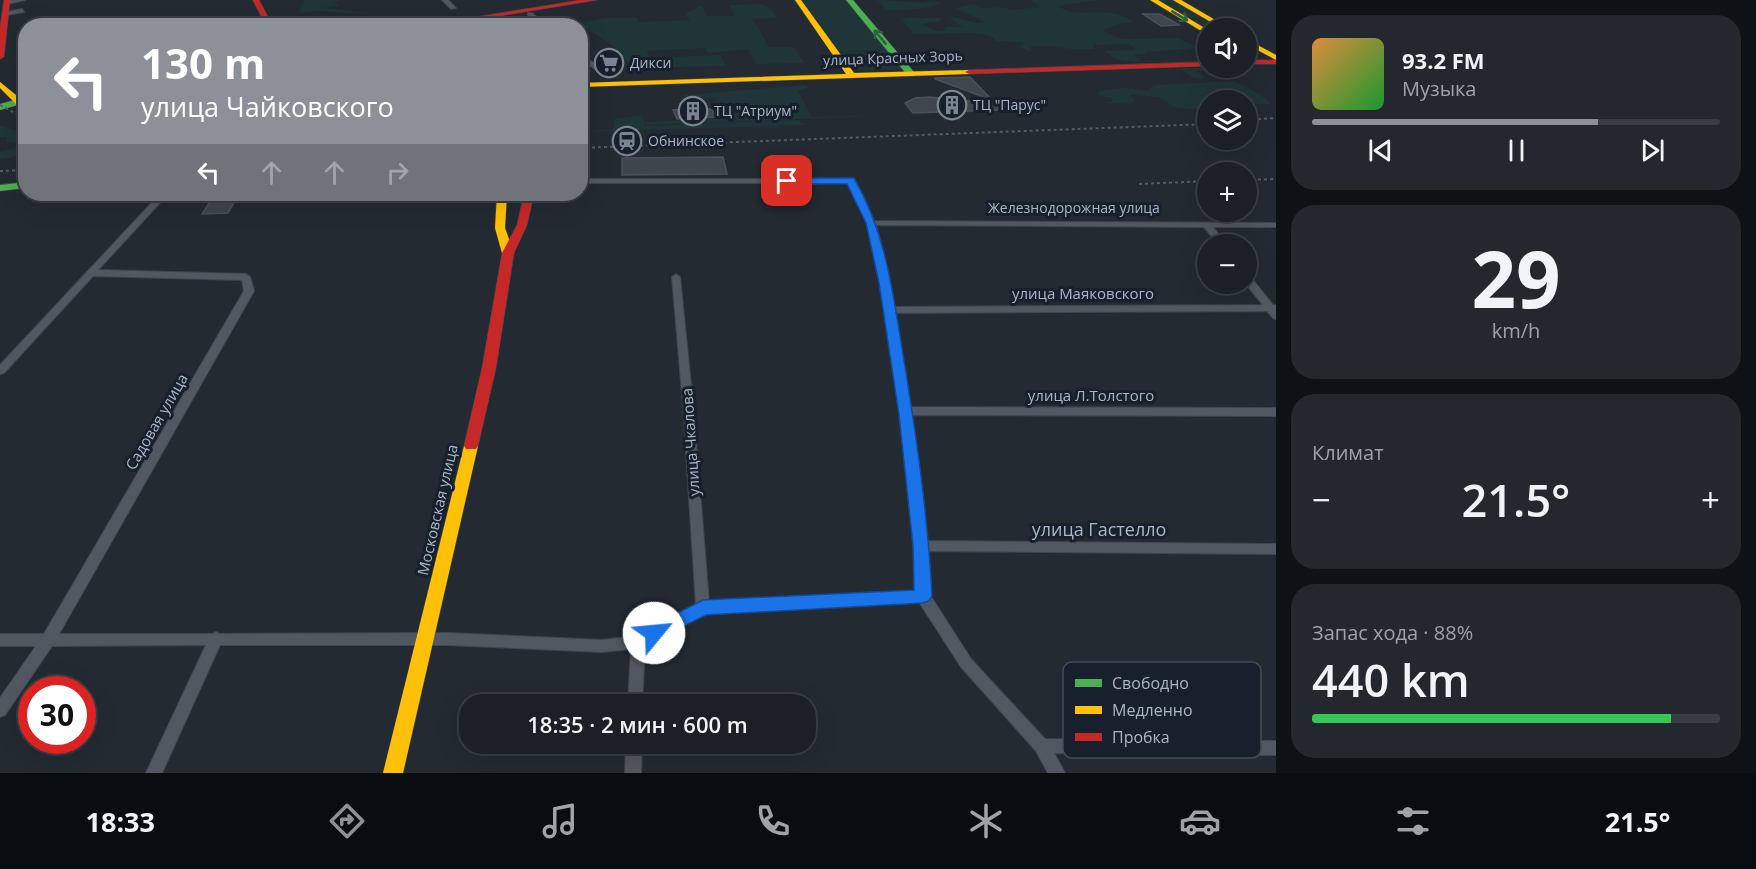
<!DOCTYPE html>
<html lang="ru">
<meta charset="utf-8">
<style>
:root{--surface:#1a2026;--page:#23282e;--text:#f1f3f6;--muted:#9fa3a7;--line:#383e43;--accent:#8c9099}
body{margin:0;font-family:"Open Sans",sans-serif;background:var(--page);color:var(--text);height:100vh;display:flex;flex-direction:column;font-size:22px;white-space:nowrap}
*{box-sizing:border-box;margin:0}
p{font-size:20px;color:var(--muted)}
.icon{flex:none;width:33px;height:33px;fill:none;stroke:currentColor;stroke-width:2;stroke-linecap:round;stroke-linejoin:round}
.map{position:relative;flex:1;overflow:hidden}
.side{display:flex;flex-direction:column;gap:15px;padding:15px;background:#0e1215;width:480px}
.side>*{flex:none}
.guide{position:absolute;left:18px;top:18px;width:570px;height:183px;border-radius:24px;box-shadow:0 6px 24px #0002,0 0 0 2px var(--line);background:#8c9099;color:#fff;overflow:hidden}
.buttons{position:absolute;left:1197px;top:18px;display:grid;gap:12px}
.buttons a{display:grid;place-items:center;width:60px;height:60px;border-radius:50%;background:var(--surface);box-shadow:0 6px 24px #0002,0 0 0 2px var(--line);font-size:30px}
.speed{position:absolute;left:18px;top:676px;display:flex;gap:12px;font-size:30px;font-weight:700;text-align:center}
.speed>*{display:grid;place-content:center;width:78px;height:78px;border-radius:50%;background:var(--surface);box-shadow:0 6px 24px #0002,0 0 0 2px var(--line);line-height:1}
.speed .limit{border:9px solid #d22;background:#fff;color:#111}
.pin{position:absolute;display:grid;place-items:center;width:51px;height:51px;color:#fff;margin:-26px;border-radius:12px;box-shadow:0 3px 9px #0006}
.me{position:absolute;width:66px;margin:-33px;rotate:62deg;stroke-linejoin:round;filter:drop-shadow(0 0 4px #0008)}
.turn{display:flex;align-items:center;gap:21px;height:126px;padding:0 24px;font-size:27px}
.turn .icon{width:78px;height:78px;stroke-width:2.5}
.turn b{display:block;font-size:42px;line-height:51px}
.lanes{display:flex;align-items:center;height:57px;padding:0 24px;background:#0003;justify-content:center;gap:30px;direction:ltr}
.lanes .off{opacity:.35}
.big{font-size:45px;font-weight:600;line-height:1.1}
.side .widget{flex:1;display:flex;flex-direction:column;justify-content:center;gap:9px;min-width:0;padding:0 21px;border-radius:24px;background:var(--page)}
.side .dial{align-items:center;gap:0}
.dial b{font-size:78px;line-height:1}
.song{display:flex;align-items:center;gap:18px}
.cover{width:72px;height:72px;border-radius:9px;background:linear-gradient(135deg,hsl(30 70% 55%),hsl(130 70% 35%))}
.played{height:6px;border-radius:3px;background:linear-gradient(90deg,var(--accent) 70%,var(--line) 70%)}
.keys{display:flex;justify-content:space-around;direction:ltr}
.heat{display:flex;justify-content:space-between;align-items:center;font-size:33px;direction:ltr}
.charge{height:9px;border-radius:4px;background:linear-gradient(90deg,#34c759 88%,var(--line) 0)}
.trip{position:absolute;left:459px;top:694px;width:357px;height:60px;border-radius:24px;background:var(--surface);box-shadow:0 6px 24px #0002,0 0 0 2px var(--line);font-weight:600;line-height:60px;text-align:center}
.dock{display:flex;height:96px;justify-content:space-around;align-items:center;background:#0a0d0f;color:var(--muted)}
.dock .icon{width:42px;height:42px}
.dock .on{color:var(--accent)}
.dock b{font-size:27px;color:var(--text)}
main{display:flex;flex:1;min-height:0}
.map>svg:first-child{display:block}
.green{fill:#203538}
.building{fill:#3e454d;stroke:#4a515a;stroke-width:1.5}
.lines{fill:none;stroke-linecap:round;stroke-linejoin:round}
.street-casing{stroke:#40464f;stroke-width:2}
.fast-casing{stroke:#40464f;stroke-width:1}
.slow-casing{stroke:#40464f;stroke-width:1}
.jam-casing{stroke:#40464f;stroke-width:1}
.street{fill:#525861;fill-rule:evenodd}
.fast{fill:#4caf50;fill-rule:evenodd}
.slow{fill:#ffc107;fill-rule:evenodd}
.jam{fill:#c62828;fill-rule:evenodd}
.rail{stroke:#565c64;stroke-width:2;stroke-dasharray:3 3;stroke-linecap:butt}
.oneway{stroke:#2f603c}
.route{fill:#1a73e8;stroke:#114b97;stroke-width:1.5}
.labels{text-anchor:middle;stroke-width:6;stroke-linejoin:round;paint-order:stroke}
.far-street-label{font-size:14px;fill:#aab6c6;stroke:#17202c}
.far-poi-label{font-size:14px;fill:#aab6c6;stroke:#17202c;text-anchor:start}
.street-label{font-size:15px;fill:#aab6c6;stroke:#17202c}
.near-street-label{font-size:18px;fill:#aab6c6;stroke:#17202c}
.key{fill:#17202c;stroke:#434d5a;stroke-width:1.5}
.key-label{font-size:16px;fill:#aab6c6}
</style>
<main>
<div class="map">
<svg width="1276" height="773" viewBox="0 0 1276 773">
<rect width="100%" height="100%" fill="#232a32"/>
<path class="green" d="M304 0H342L335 1 338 6 325 8 374 14 317 11 302 13 299 11Z
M802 0H845L903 69 854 71Z
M877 0C889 0 900 1 911 2 921 4 930 0 940 2 933 10 897 11 886 10Z
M1030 0H1098L1058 6C1081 22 1104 2 1133 22L1119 24 1103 30 1113 36 1124 39 1179 38 1197 48 1146 52 1147 54 1134 55 1142 62C1127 62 1115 61 1105 51L1137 50 1129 44 1093 45 1094 49C1072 51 1055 45 1033 46L1029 48 1034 52 1019 47 1024 44 1021 42 996 41 991 36 973 33 914 34 902 20 906 18H940V21L922 24 935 31H943L946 27H963L949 18C963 15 971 26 985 22L955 8 973 4 981 8 1001 7 1011 10 1040 7Z
M1159 0H1173L1221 28 1207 29Z
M761 4 771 9 777 18 753 19 769 47H794L804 63 756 64 748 49 708 53 705 48 647 51 649 58 720 55 726 66 637 68 620 56 624 54 579 23 606 18 637 17 639 22 690 20 685 14 702 5 707 16H734L730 5Z
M1247 66 1254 68 1250 69V73L1228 70 1197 71 1205 77 1201 80 1190 76 1180 68H1246Z
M1234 81 1258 93 1272 104H1247L1246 100H1208L1207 109H1188L1174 107 1162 98 1133 94 1130 95 1135 100 1132 104 1105 103 1113 101 1111 98 1099 95V91L1123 88 1147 91 1155 85Z
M806 85 808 88 798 91 812 117 900 115 646 125V122L731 118C730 113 729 108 725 104 717 96 694 96 687 101L683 95Z
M642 115 646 126 798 120 805 125 581 132 613 129 614 119Z
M0 125 25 134V149L11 158 0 159V152L15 148 19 144 7 142V137H0Z"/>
<path class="building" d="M1143 14H1160L1179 25 1161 26Z
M970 77 992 100 935 79V78Z
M930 97 998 104 997 110 913 113 905 103 915 98Z
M695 104 712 110 717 117 677 119 673 110 688 109 686 105Z
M723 157 727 174 622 175V158Z
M215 194H239L228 213 202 214Z"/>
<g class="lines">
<g class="street-casing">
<path id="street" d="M10 0H25L7 4 4 2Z
M442 0H448L456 8 451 9Z
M22 9 24 12 6 15 3 13Z
M528 13H532L547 26H541L528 15Z
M498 17H502L511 26H505L498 19Z
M580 53 600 68V70H596L580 58Z
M580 179H851L855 181 874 221 1276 223V227H1213L1226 244H1218L1204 227 876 225 894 307 1263 305 1246 284V274L1249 275 1273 305H1276V319L1273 318 1267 311 894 313 910 407 1276 408V416L911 415 927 541 1276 544V554L928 551 930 595 971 659 1045 739 1276 741V755L1054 753 1065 773H1048L1036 751 961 667 919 602 705 613 645 645 642 705H628L631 649 602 652 448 645H220L162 773H146L206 645 52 646 5 715 0 717V698L36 646H0V634H44L244 291 242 280 93 276 4 373 0 374V365L160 194H168L98 270 246 274 250 277 254 291 59 634H212L216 632 220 634 448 633 602 640 636 636 696 605 683 405 672 277 676 274 680 277 693 405 709 602 916 591 915 546 901 415 880 283 867 223 848 183H580Z
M626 744H642L641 773H625Z"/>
</g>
<g class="fast-casing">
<path id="fast" d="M846 0H853L914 72V76H908Z
M19 99 26 102V107L18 105 0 110V104Z
M26 182V188L0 191V185Z"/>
</g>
<g class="slow-casing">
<path id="slow" d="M795 0H801L854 73 969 70 973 72 969 74 580 87V83L846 74Z
M1150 0H1158L1208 30V35Z
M1173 0H1181L1229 28H1221Z
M1246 39 1276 55V60L1246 44Z
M0 82 22 100V104H16L0 88Z
M497 194H507L505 228 514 253 508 256 502 253 495 228Z
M471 441 476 443 478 446 403 773H383L464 446 466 443Z"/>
</g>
<g class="jam-casing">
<path id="jam" d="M4 0H10L4 57 0 59V28Z
M253 0H259L273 26H266Z
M581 0H597L439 26H419Z
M1246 60H1276V64H1246Z
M1208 62V66L969 74 965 72 969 70Z
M524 194H534L527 225 514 253 496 368 478 446 476 449H466L464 446 482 368 502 253 517 225Z"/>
</g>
<use href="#street" class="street"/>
<use href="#fast" class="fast"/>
<use href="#slow" class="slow"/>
<use href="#jam" class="jam"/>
<path class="rail" d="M0 105 26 119
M1246 120 1276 118
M580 148 1208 124
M0 171 26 170
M1246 180 1276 179
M1139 184 1208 181"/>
</g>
<defs><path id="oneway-shaft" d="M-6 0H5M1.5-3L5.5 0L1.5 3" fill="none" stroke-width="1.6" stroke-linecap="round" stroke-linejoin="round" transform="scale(1.5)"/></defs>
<g class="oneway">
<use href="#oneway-shaft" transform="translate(1180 16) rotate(31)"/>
<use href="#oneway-shaft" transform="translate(880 37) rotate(-130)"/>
</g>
<path class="route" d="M784 178H854C886 232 893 294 903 354 916 434 928 515 932 596L929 601 923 603 706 615 654 641 648 639 645 633 648 628 703 600 914 590 913 546 899 415 879 283 866 223 847 184H787L784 183Z"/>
<defs>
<g id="supermarket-ring" transform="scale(1.5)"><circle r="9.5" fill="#17202c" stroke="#7b8592" stroke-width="1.5"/><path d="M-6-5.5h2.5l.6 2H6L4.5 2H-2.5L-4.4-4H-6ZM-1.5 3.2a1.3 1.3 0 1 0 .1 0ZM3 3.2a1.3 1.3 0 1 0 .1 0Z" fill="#7b8592"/></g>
<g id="building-ring" transform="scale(1.5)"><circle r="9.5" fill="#17202c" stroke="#7b8592" stroke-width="1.5"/><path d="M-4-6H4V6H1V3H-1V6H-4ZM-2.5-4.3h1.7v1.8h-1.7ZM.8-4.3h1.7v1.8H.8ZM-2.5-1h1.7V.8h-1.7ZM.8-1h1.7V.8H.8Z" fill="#7b8592"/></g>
<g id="station-ring" transform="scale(1.5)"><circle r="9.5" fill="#17202c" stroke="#7b8592" stroke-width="1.5"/><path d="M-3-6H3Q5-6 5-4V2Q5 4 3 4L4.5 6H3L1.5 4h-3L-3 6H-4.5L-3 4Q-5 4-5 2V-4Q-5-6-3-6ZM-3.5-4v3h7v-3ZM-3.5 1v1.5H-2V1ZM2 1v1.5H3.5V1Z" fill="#7b8592"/></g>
</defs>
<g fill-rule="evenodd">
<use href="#supermarket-ring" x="609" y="63"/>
<use href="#building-ring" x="952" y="105"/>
<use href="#building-ring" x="693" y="111"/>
<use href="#station-ring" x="627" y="141"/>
</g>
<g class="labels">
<g class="far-street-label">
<text transform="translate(893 58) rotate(-2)" y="5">улица Красных Зорь</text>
<text x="1074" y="213">Железнодорожная улица</text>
</g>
<g class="far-poi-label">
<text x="630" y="68">Дикси</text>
<text x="973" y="110">ТЦ "Парус"</text>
<text x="714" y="116">ТЦ "Атриум"</text>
<text x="648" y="146">Обнинское</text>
</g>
<g class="street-label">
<text x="1083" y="299">улица Маяковского</text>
<text x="1091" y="401">улица Л.Толстого</text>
<text transform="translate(157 422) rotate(-60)" y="5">Садовая улица</text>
<text transform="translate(691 442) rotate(-94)" y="5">улица Чкалова</text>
<text transform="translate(438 510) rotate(-77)" y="5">Московская улица</text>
</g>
<g class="near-street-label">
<text x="1099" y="536">улица Гастелло</text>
</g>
</g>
<rect x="1063" y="662" width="198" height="96" rx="9" class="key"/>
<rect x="1075" y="679" width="27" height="8" fill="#4caf50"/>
<rect x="1075" y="706" width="27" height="8" fill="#ffc107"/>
<rect x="1075" y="733" width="27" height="8" fill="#c62828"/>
<g class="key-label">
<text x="1112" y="689">Свободно</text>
<text x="1112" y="716">Медленно</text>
<text x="1112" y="743">Пробка</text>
</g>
</svg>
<div class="buttons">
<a><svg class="icon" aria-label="sound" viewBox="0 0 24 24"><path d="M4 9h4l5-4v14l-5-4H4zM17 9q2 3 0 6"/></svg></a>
<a><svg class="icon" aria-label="layers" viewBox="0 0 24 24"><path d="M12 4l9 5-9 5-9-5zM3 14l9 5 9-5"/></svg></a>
<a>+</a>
<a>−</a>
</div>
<div class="speed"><div class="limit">30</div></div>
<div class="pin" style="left:787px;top:181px;background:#d93025"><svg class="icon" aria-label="arrive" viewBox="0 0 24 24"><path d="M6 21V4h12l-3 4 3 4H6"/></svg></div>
<svg class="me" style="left:654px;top:633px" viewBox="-20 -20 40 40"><circle r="19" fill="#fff"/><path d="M0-13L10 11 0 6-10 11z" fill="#1a73e8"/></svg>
<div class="trip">18:35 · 2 мин · 600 m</div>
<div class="guide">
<div class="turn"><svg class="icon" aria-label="left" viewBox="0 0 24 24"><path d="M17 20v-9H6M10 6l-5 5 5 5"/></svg><div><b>130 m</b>улица Чайковского</div></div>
<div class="lanes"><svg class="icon" aria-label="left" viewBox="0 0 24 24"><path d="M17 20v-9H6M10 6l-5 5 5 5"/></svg><svg class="icon off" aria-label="ahead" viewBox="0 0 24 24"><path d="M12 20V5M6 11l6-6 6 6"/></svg><svg class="icon off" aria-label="ahead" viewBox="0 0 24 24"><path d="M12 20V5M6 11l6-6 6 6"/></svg><svg class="icon off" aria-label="right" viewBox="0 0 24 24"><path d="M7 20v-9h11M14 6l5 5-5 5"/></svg></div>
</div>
</div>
<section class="side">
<div class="widget">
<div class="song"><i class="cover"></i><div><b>93.2 FM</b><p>Музыка</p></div></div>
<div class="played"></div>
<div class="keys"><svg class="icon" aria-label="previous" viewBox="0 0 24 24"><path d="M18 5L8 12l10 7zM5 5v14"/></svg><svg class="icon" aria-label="pause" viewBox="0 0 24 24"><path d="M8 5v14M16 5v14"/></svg><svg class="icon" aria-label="next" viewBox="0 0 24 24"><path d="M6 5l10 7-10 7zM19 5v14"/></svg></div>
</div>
<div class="widget dial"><b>29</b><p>km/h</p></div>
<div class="widget"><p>Климат</p>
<div class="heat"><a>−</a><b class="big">21.5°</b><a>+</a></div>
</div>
<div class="widget"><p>Запас хода · 88%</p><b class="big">440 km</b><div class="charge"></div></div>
</section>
</main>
<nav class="dock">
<b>18:33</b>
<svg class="icon on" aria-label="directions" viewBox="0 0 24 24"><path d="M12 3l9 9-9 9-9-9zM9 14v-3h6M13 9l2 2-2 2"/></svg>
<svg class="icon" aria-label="music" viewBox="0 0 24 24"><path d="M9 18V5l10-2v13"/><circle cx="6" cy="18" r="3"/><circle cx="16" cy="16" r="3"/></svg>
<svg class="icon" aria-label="phone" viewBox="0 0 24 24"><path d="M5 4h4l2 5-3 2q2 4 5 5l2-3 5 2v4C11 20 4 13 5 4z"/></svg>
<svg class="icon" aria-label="climate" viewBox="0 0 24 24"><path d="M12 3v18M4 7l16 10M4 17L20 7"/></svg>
<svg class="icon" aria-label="car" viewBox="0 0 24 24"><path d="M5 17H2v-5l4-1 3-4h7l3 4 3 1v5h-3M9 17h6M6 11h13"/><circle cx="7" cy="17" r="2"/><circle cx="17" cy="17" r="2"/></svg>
<svg class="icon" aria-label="filters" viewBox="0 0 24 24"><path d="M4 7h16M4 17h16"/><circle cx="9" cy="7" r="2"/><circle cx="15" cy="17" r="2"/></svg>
<b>21.5°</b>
</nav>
